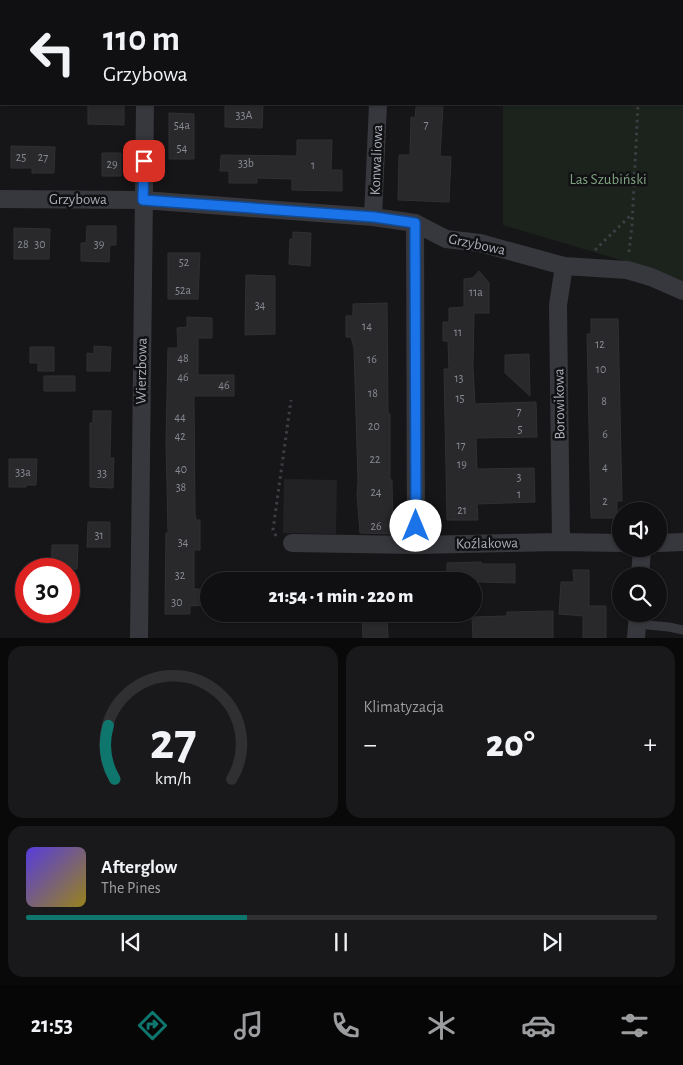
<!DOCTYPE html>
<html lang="pl">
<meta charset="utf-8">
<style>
:root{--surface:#101012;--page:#19191b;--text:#f1f3f6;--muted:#9c9d9f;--line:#303032;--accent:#0f766e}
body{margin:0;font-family:"Alegreya Sans",sans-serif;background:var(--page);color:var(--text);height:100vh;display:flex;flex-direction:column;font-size:19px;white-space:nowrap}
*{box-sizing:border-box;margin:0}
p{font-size:16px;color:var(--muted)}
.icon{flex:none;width:28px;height:28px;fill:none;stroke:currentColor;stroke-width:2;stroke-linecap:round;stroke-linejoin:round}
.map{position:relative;height:638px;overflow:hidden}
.side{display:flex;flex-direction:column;gap:8px;padding:8px;background:#09090a;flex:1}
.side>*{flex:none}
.top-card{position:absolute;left:0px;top:0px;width:684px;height:105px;box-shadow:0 1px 4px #0004,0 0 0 1px var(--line);background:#101012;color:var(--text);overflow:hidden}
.tools{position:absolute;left:612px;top:502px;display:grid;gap:10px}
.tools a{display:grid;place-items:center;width:55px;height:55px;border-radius:50%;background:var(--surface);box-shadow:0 1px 4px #0004,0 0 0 1px var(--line);font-size:25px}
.speed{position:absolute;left:15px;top:558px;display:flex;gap:10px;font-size:25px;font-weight:700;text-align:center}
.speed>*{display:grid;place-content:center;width:65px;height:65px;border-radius:50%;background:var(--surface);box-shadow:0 1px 4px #0004,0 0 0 1px var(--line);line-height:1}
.speed .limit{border:8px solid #d22;background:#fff;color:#111}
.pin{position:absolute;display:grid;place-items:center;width:42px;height:42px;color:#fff;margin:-21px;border-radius:10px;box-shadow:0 2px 8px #0006}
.me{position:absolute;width:55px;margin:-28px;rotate:0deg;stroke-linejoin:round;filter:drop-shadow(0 0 4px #0008)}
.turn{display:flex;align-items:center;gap:18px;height:105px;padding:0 20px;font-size:22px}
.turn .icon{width:65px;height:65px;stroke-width:2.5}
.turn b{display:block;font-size:35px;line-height:42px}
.big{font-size:38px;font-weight:800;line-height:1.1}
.side .widget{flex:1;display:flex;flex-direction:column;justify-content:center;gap:8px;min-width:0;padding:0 18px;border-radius:15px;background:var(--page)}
.side .dial{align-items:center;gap:0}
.dial svg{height:130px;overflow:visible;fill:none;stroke:var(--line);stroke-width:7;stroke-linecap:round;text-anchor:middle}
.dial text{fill:var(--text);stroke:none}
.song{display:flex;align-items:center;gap:15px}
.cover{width:60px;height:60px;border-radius:8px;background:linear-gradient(135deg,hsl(250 70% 55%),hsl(50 70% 35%))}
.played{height:5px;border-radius:2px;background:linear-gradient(90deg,var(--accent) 35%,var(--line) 35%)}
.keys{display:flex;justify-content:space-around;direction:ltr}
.heat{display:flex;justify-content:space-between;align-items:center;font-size:28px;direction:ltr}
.side .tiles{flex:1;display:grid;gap:8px;grid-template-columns:1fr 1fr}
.widget:last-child{grid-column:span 2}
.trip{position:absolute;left:200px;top:572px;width:282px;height:50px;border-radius:25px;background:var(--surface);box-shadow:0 1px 4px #0004,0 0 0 1px var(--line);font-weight:800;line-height:50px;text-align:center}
.menu{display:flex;height:80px;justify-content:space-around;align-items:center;background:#060607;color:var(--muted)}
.menu .icon{width:35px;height:35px}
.menu .current{color:var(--accent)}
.menu b{font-size:22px;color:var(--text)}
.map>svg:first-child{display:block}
.built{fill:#222225}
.green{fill:#1c231d}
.building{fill:#29292c;stroke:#303034}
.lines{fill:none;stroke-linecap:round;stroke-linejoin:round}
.path{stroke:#3d3f44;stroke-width:3;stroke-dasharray:2.5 4;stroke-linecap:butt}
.lane{stroke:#37383d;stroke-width:9}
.street{stroke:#37383d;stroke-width:18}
.route-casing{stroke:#114b97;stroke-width:12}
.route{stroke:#1a73e8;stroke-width:9}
.labels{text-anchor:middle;stroke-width:5;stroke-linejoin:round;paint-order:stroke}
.number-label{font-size:12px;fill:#888b94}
.street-label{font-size:15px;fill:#a8adb8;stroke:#111113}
.park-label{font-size:15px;fill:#7fa381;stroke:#111113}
</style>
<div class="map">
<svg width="683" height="638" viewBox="0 0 683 638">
<rect width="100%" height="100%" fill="#161618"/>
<path class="built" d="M284 479 337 480 336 534 283 533Z"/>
<path class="green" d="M504 0H683V282L644 267 503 225V104H682V1Z"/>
<path class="building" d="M88 104H124V125L88 124Z
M225 104H263L262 128 225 127Z
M416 107H443L440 156 451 157 449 202 398 200 399 155H410L411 117 415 118Z
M169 113 194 114V159H169Z
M297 140H332L331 170H342V191L292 190V179L257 178V183H229V171H220L221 155 297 156Z
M11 146 55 147 54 173H32V168H11Z
M102 153H121V176H102Z
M87 226H116V245H110L109 262 81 261V243H86Z
M14 228 50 229 49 259H14Z
M293 232 311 233 310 266 289 264 290 239H293Z
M168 253H200L198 299H168Z
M479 271 489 283V313H474L473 367 475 404 536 402 537 437 476 438 477 469 534 468 535 502 477 504 478 520H447L444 369H449L448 341H443V322H449V308L464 307V279L473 278Z
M246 275 275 276V334L245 335Z
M387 303 388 414H390V480H392L393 534 360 533 357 495 358 481 354 348 351 337H346V316H353V304Z
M187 317 212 318V338H198V375H234V396H194L195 514 196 520H200V550H194V589H209V605L190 606V614H165L166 533H168L166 442 168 348H178L177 328 187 327Z
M591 319H618L622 501H617V518H591L587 334H591Z
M94 346 111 347 110 371H87V353L94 354Z
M30 347H54V371H38V363H30Z
M529 354 530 396 505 373V355Z
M44 376H75V391H44Z
M93 411H111L110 458H114L113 488 90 487V423H93Z
M9 459H37L36 485H26V487H9Z
M88 522H110V547H87Z
M52 545H78L77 569H51Z
M481 562V564H515V583L447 581V563Z
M573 570H589V606H606V638H583V616L559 614 561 582H574Z
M553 611V638H473L472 617 507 616V612Z
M362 614H387L388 638H363Z"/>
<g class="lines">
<path class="path" d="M644 1V0
M595 250 632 214
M629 252 632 225 638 104
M276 536 273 530 291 400"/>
<path class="lane" d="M637 624 669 627 683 630"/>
<path class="street" d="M147 1V0
M382 1V0
M0 199 143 200 373 217 415 223 446 239 480 243 564 266 627 270 651 277 683 291
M373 217 378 104
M415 223 416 545
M561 542 558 305 564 266
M292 543 416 545 561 542 621 543
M659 543 683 542
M640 576 642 549
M139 638 145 104
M636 638 638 614"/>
</g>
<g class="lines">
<g class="route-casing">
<path id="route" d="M144 161 143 200 374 217 415 223 416 526"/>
</g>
<use href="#route" class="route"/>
</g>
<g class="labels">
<g class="number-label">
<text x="244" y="119">33A</text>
<text x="426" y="128">7</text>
<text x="182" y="129">54a</text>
<text x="182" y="152">54</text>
<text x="21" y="161">25</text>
<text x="43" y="161">27</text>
<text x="246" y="167">33b</text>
<text x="112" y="168">29</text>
<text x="313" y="169">1</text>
<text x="23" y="248">28</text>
<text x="40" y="248">30</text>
<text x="99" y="248">39</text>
<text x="184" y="266">52</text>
<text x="183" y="294">52a</text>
<text x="476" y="296">11a</text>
<text x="260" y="309">34</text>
<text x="367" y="330">14</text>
<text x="458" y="336">11</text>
<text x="600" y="348">12</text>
<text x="183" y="362">48</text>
<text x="372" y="363">16</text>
<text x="601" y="373">10</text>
<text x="183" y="381">46</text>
<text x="459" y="382">13</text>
<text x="224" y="389">46</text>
<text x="373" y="397">18</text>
<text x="460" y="402">15</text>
<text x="604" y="405">8</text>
<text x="519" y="415">7</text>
<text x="180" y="421">44</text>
<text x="374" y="430">20</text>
<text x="520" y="433">5</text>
<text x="605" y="438">6</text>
<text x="180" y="440">42</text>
<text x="461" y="449">17</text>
<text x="375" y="463">22</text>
<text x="462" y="468">19</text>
<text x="605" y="471">4</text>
<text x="181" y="473">40</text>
<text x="23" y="476">33a</text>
<text x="102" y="477">33</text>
<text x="519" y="481">3</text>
<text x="181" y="491">38</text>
<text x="376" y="496">24</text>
<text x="519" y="498">1</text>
<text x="605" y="505">2</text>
<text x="462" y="514">21</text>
<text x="376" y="530">26</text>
<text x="99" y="539">31</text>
<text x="183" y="546">34</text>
<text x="180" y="579">32</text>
<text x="177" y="606">30</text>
</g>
<g class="street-label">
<text transform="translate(376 160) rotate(-88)" y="5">Konwaliowa</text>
<text x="78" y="204">Grzybowa</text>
<text transform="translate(477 244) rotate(12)" y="5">Grzybowa</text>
<text transform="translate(141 371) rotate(-89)" y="5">Wierzbowa</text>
<text transform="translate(559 404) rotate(-91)" y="5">Borowikowa</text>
<text transform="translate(487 543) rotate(-1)" y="5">Koźlakowa</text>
</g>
<g class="park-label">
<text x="608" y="184">Las Szubiński</text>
</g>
</g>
</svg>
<div class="tools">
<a><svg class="icon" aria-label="sound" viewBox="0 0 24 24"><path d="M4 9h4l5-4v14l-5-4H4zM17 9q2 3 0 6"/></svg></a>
<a><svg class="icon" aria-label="search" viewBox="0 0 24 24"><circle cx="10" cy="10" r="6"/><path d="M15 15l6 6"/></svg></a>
</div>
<div class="speed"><div class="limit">30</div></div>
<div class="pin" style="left:144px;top:161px;background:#d93025"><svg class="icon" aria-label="arrive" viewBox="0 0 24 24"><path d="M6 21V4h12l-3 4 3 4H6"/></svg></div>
<svg class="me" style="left:416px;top:526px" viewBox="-20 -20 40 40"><circle r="19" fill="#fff"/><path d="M0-13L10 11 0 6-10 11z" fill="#1a73e8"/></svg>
<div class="trip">21:54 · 1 min · 220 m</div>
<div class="top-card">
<div class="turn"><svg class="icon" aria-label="left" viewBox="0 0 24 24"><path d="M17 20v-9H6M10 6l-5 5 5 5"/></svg><div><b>110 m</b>Grzybowa</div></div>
</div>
</div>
<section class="side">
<div class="tiles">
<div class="widget dial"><svg viewBox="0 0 100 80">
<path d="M14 69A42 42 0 1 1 86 69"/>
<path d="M14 69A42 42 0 0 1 10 36" stroke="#0f766e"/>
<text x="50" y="56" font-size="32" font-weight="700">27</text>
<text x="50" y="72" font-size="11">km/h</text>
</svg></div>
<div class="widget"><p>Klimatyzacja</p>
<div class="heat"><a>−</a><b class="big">20°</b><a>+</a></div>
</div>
<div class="widget">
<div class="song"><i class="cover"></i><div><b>Afterglow</b><p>The Pines</p></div></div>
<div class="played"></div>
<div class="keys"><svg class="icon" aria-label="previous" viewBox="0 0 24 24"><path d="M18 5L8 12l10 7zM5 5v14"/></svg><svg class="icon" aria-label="pause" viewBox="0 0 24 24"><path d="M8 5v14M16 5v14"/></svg><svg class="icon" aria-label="next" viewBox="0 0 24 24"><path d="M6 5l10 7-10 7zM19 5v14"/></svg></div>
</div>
</div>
</section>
<nav class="menu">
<b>21:53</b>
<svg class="icon current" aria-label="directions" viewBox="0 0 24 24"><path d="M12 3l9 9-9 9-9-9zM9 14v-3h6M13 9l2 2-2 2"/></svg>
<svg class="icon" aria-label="music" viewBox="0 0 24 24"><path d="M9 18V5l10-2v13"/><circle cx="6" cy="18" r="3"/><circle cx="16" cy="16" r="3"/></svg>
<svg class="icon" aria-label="phone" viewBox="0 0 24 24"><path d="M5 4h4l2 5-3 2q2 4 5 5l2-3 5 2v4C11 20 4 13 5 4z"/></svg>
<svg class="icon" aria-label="climate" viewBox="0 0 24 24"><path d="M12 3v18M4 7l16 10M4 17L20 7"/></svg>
<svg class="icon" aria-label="car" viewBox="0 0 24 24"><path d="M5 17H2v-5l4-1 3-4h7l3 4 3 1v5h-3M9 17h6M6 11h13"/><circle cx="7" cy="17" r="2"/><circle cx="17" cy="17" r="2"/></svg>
<svg class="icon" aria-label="filters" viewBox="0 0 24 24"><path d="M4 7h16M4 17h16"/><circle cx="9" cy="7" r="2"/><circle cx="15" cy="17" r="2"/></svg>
</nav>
